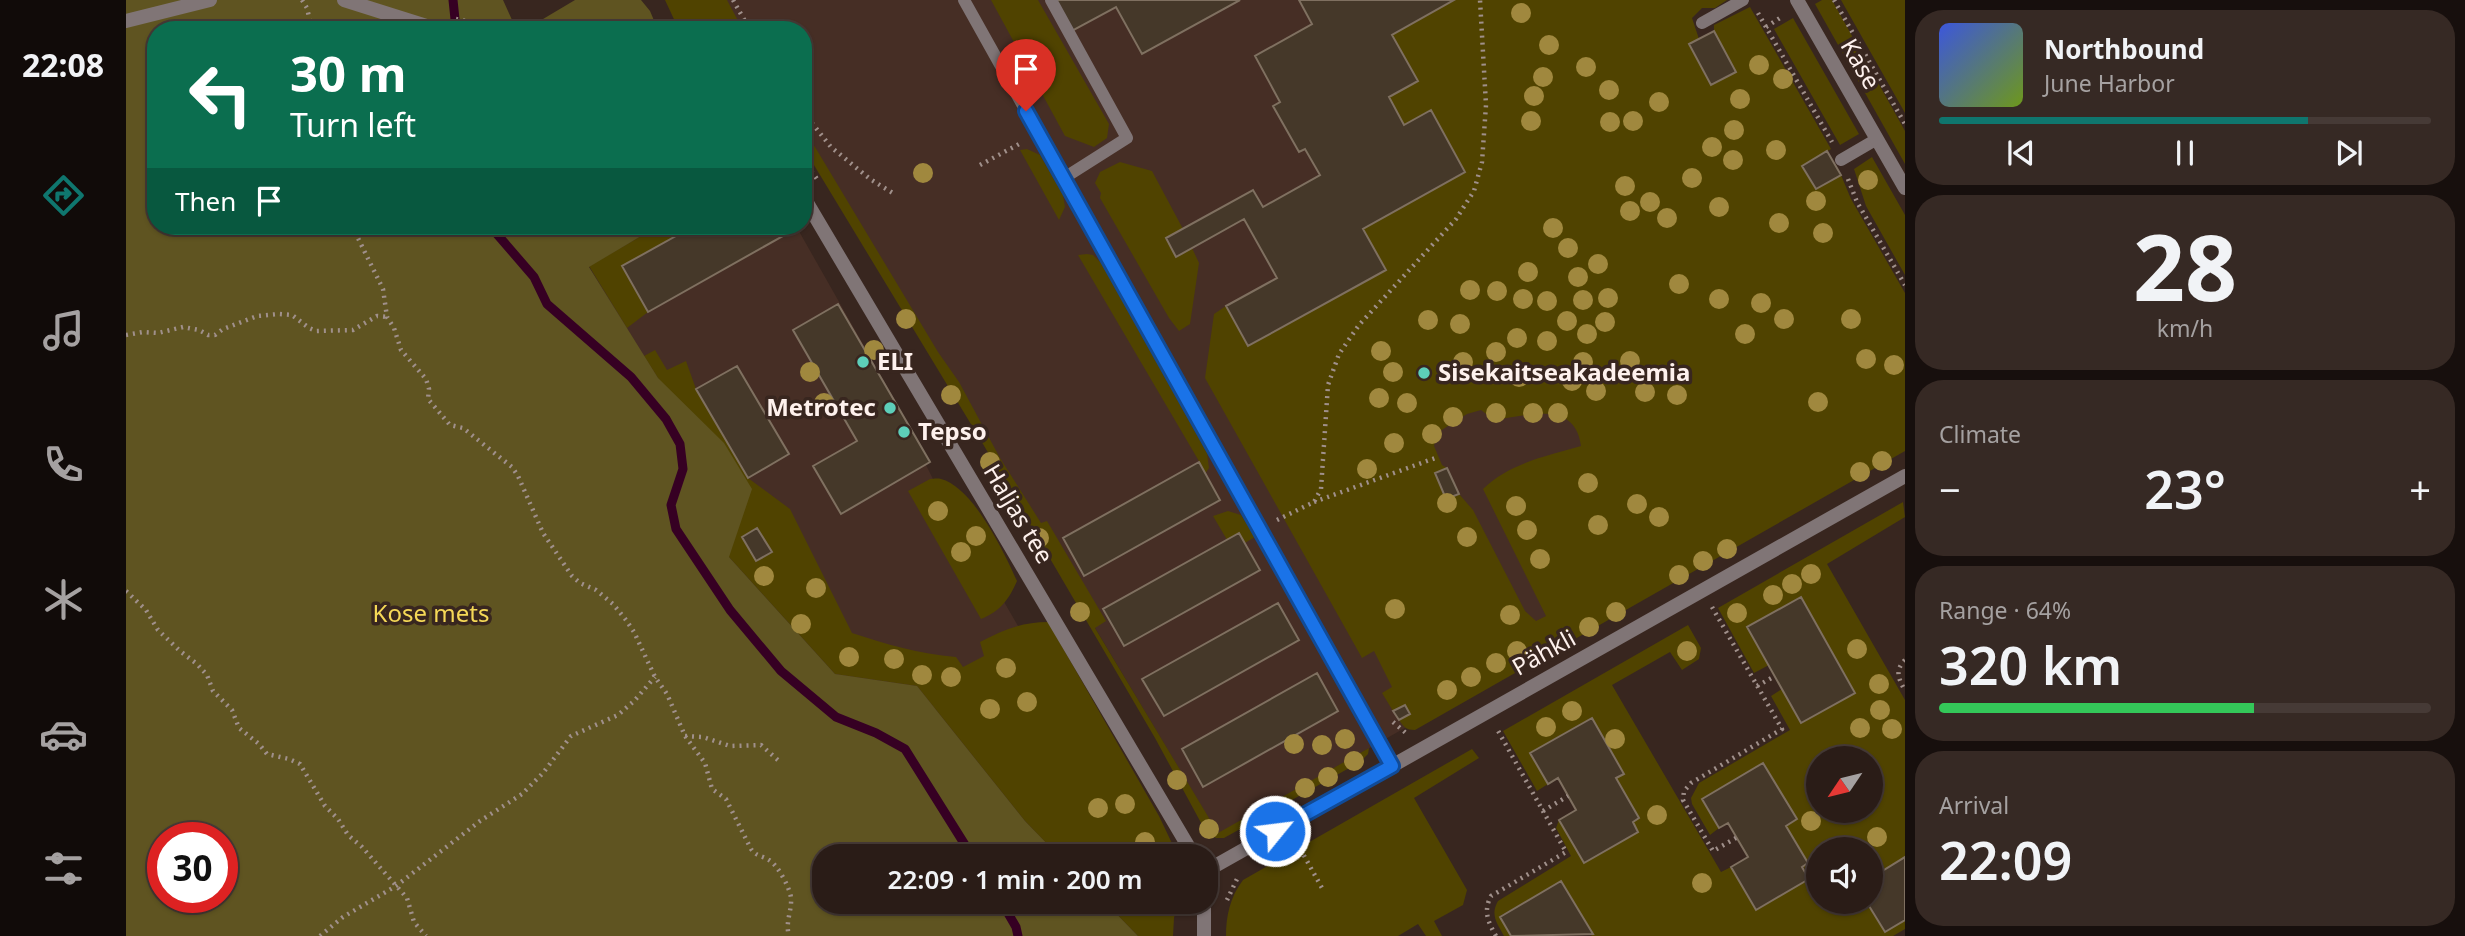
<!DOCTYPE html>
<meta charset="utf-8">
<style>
:root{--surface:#2a1c17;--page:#362924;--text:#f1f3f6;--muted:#a5a1a1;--line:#463a36;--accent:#0f766e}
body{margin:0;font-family:"Noto Sans",sans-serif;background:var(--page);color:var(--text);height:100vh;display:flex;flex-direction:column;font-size:26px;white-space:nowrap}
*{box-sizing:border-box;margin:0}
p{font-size:23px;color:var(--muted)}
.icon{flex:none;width:38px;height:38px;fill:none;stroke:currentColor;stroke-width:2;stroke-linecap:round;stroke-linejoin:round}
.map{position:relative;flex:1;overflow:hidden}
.drawer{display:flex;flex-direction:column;gap:10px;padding:10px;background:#170f0d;width:560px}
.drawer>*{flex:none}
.top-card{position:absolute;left:21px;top:21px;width:665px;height:214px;border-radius:28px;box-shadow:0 2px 5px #0004,0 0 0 2px var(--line);background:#0b6e4f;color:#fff;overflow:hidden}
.needle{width:46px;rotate:235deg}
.controls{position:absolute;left:1680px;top:746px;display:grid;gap:14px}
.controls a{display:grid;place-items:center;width:77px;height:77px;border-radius:50%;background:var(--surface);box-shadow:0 2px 5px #0004,0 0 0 2px var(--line);font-size:35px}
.speed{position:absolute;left:21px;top:822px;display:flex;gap:14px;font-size:35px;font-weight:700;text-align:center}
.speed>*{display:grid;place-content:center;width:91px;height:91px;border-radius:50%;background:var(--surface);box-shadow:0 2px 5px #0004,0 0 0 2px var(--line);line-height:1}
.speed .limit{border:10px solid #d22;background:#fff;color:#111}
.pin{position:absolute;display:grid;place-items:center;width:60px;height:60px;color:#fff;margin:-72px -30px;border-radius:50% 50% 50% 0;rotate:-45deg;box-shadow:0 0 7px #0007}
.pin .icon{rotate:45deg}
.me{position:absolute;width:77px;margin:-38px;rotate:61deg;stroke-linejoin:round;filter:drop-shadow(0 0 5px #0008)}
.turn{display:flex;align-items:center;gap:24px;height:147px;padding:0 28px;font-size:32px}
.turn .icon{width:91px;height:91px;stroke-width:2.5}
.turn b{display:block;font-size:49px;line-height:60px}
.then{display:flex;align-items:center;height:66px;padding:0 28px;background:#0003;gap:14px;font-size:26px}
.big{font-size:52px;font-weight:600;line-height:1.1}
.drawer .card{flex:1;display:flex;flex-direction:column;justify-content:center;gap:10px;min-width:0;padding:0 24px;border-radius:28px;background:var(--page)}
.drawer .dial{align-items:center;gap:0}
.dial b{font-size:91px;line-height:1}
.song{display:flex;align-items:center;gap:21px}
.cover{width:84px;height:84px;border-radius:10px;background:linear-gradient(135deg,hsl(230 70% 55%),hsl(80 70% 35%))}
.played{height:7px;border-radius:4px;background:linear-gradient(90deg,var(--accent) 75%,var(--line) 75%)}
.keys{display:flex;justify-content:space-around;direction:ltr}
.heat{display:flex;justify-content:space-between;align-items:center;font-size:38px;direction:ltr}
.charge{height:10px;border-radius:5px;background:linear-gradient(90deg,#34c759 64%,var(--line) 0)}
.trip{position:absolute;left:686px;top:844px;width:406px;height:70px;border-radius:28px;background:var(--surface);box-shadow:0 2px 5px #0004,0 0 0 2px var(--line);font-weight:600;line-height:70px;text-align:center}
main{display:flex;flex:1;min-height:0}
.dock{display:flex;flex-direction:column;width:126px;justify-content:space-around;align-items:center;background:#110b09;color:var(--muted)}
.dock .icon{width:49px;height:49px}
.dock .on{color:var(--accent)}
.dock b{font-size:32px;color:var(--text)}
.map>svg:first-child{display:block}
.built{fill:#462e25}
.green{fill:#504300;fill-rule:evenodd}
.forest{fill:#5f5421;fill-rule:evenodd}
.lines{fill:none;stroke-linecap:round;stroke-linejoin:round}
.stream{stroke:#360023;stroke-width:9}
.building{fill:#453829;stroke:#7f7060;stroke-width:2}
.path{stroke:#a0908b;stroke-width:4.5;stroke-dasharray:2 5;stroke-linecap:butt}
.lane{stroke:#807576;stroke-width:12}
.street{stroke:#807576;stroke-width:14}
.tree{fill:#a0883e}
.route-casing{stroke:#114b97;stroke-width:18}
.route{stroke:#1a73e8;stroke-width:12}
.poi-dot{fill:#5dceb9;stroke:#38261f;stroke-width:2.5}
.labels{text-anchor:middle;stroke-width:7;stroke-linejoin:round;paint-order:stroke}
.street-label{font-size:24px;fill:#fef1ed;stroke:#38261f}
.poi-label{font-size:24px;font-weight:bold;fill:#fef1ed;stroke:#38261f;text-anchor:start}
.park-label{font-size:24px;fill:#f5d857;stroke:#38261f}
</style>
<main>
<nav class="dock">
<b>22:08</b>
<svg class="icon on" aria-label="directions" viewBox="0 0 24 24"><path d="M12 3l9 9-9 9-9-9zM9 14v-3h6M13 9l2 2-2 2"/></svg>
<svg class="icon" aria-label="music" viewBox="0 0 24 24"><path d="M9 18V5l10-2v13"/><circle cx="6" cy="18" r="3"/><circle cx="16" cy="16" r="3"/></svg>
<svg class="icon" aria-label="phone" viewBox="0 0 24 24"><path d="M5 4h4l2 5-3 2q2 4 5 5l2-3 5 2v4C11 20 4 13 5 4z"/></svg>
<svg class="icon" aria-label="climate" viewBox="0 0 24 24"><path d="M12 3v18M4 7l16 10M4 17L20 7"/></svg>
<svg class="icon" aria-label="car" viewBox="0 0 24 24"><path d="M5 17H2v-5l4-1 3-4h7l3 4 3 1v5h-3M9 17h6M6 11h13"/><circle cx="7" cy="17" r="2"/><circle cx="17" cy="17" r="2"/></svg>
<svg class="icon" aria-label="filters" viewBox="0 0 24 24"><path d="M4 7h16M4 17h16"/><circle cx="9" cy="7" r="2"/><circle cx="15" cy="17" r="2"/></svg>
</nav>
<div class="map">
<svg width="1779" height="936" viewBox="0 0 1779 936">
<rect width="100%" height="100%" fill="#38261f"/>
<path class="built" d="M595 0H1566L1547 11 1585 85 1676 166 1690 189 1708 179 1779 444 1092 834 677 138V30H613Z
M533 226H670L804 462 800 465 807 479 903 645 986 768 709 674 463 266Z"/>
<path class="green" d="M539 0H601L617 30H553Z
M865 0H912L983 124 981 138 968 147 939 136Z
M1328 0H1601L1589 8H1576L1566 18 1573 39 1563 45 1586 85 1610 72 1588 31V25L1624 7 1705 149 1677 166 1690 189 1715 175 1725 199 1779 293V451L1289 730C1280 730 1278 727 1273 720L1284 714 1279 705 1267 711 1256 693 1266 687 1248 651 1236 658 1079 378 1088 314 1100 306 1123 346 1259 270 1237 229 1339 172 1305 110 1278 125 1263 97 1292 81 1266 35ZM1355 410 1368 420C1401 416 1449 399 1455 446 1421 456 1383 463 1357 489L1420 616 1410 621 1399 611 1347 510 1333 494 1321 468 1316 465 1308 446 1311 433 1341 414Z
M1696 0H1706L1779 131V164L1689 4Z
M1715 0H1779V113Z
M1667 18 1733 134 1714 145 1648 29Z
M677 127 812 352 833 382 874 458 915 523 921 521 980 621 969 628 1092 833 1243 748 1242 754 1234 762 1098 838H1090L1080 832 1029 738 857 444 677 147Z
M901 149 914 155 937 195 939 207 933 220 894 150Z
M1746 157 1779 215V275L1740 206 1728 169Z
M994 162 1026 171 1057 229 1040 239 1050 256 1066 248 1073 263 1064 324 1053 331 1043 318 974 198 975 193 969 183 974 172Z
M533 226H568L497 266 522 312 501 328 463 266Z
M961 254 967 255 976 264 1081 453 1083 468 1075 480 1074 472 1077 468 952 255Z
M529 350 541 370 560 361 570 389 622 478 664 509 726 633C760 644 793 654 830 657L837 667 858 656 854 642C876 630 896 622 922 622L1033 816 1052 856H933L899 821 791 686 709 674 603 557 532 378 518 356Z
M804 479C807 479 811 478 815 479 847 487 878 552 891 581 883 599 875 611 855 619L782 491Z
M1777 502 1779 517 1701 564 1779 700V857L1745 878V849H1692V901H1740L1779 920V929L1767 936H1465L1467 934 1435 881 1374 916 1385 936H1378C1371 923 1364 915 1372 901L1445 856 1430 828 1433 820 1458 863 1512 831 1507 822 1513 818 1490 778 1498 773 1466 718 1404 753 1422 784 1411 791 1377 731 1562 625 1575 648 1573 659 1556 670 1544 652 1486 685 1595 872 1605 867 1630 910 1683 879 1660 826 1670 819 1637 763 1577 799 1593 828 1584 835 1566 804 1565 798 1573 783 1664 730 1645 696 1656 689 1675 723 1728 693 1675 597 1621 627 1643 665 1628 673 1592 608ZM1692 758H1745V810H1692Z
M1102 511 1115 515 1129 537 1107 550 1087 516Z
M1346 749 1353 758 1288 798 1341 890 1337 905 1308 921 1316 936H1300L1292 924 1272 936H1100C1100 916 1104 897 1117 880Z
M978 901H1052L1048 918 1047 936H1012Z"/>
<path class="forest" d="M0 0H377L386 20 412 22 449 0H515L524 11 532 30H30V226H532L463 267 532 378 598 443 626 489 603 557 709 674 791 686 899 821 933 856H698V901H978L1012 936H0ZM37 838H96V898H37Z"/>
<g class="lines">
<path class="stream" d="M327 0 329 19
M364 226 408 277 421 304 505 377 540 419 554 444 557 469 545 505 550 529 604 610 655 671 710 717 750 733 779 749 846 856
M875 901 890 927 892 936"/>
</g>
<path class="building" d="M926 0H1114L1016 54 990 7 944 32Z
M1173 0H1328L1266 35 1292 81 1263 97 1278 125 1305 110 1339 172 1237 229 1260 270 1122 346 1100 306 1151 278 1118 219 1050 257 1040 238 1127 190 1137 207 1194 175 1179 149 1173 152 1147 106 1154 102 1129 56 1186 24Z
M1588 31 1610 72 1585 85 1563 44Z
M1701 151 1715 175 1690 189 1676 166Z
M568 226H670L671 228 522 312 496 266Z
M712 304 804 462 715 514 687 466 731 441 667 330Z
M611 366 663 454 622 478 570 389Z
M1073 462 1094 500 958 576 937 538Z
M1321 468 1333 494 1320 499 1309 473Z
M631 528 646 552 630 561 616 537Z
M1113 533 1134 570 998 646 977 609Z
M1675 597 1729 693 1675 723 1621 627Z
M1152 603 1173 640 1038 716 1016 679Z
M1191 673 1212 711 1077 787 1056 749Z
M1279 705 1284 714 1273 720 1267 711Z
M1466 718 1498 774 1490 778 1513 818 1507 822 1512 832 1458 863 1433 820 1450 810 1432 778 1422 784 1404 753Z
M1637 763 1671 819 1660 826 1682 863 1676 867 1683 879 1630 910 1605 867 1622 857 1602 823 1593 828 1576 799Z
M1779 857V920L1759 932 1740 901H1745V878Z
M1435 881 1467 934 1385 936 1374 917Z"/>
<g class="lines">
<path class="path" d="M176 0 181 8 186 30
M607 0 624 30
M1708 0 1779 124
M1632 13 1706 142
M330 19 384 30
M1640 27 1657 16
M677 112 705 147 744 179 770 195
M677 160 691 179
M854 165 895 143
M1722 179 1731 202 1779 285
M226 226 257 289 261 317 268 328 275 350 300 379 303 389 302 399 324 425 337 428 386 467 392 476 417 533 446 576 454 583 470 590 487 604 500 620 508 632 529 677 541 694 559 736 579 763 586 789 600 799 625 849C631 857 635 855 643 860 652 865 664 888 665 898 666 911 659 922 663 936
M0 335 17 332 32 333 57 327 73 330 82 335H89L97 329 131 316 153 314 166 315 183 328 190 331 227 330 251 316 261 317
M1188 502 1312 457
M1151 520 1188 502 1195 489 1202 385 1213 354 1233 325 1330 219 1348 191 1356 162 1360 105 1354 0
M0 591 20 610 32 630 54 651 71 664 81 675 87 691 106 710 113 728 133 744 141 754 163 759 174 764 199 806 212 819 222 835 236 847 281 898 288 922 300 936
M1586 607 1656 729 1565 783 1558 791 1557 800 1587 851 1610 838
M1779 660C1768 671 1773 679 1779 691
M1631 686 1649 676
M1267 722 1281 734
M559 736 577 737 604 746 635 745 653 761
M1417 811 1442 796
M1171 843 1196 888
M1101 900 1111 879
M194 936 217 917 270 886 354 821 396 794 417 773 445 736 492 715 508 701 529 677
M1370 936C1362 922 1357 911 1365 896L1440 852 1371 729"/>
<path class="lane" d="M838 0 1266 766
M925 0 1001 138 938 178
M1576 23 1617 0
M1715 160 1751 139"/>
<path class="street" d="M218 0 313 30
M1671 0 1779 188
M0 21 84 0
M677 196 1068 856
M1080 871 1779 476
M1078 901V936"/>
</g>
<g class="tree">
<circle cx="1395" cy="13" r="10"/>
<circle cx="1423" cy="45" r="10"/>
<circle cx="1633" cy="65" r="10"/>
<circle cx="1460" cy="67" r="10"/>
<circle cx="1417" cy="77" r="10"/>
<circle cx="1657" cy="79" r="10"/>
<circle cx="1483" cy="90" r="10"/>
<circle cx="1408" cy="96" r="10"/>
<circle cx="1614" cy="99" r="10"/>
<circle cx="1533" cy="102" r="10"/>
<circle cx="1405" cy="121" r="10"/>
<circle cx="1507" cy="121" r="10"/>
<circle cx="1484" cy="122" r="10"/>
<circle cx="1608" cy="130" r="10"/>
<circle cx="1586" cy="147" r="10"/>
<circle cx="1650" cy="150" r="10"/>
<circle cx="1607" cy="160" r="10"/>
<circle cx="797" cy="173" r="10"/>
<circle cx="1566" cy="178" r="10"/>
<circle cx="1742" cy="180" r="10"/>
<circle cx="1499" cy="186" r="10"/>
<circle cx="1690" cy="201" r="10"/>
<circle cx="1524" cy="202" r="10"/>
<circle cx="1593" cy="207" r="10"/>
<circle cx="1504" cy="211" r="10"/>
<circle cx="1541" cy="218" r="10"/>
<circle cx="1653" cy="223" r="10"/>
<circle cx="1427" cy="228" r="10"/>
<circle cx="1697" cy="233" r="10"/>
<circle cx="1442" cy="248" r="10"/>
<circle cx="1472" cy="264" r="10"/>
<circle cx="1402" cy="272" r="10"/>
<circle cx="1452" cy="277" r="10"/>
<circle cx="1553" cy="284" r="10"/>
<circle cx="1344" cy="290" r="10"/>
<circle cx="1371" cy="291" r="10"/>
<circle cx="1482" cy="298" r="10"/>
<circle cx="1397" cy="299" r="10"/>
<circle cx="1593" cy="299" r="10"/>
<circle cx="1457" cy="300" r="10"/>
<circle cx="1421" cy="301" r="10"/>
<circle cx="1635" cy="303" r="10"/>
<circle cx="780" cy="319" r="10"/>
<circle cx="1658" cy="319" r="10"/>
<circle cx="1725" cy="319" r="10"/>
<circle cx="1302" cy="320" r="10"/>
<circle cx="1441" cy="321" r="10"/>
<circle cx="1479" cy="322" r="10"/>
<circle cx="1334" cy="324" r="10"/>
<circle cx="1461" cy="334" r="10"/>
<circle cx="1619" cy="334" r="10"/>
<circle cx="1391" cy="338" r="10"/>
<circle cx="1421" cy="341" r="10"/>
<circle cx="748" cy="350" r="10"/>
<circle cx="1255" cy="351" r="10"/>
<circle cx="1370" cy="352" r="10"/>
<circle cx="1740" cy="359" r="10"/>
<circle cx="1504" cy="361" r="10"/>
<circle cx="1337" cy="362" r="10"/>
<circle cx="1457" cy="362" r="10"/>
<circle cx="1768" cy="365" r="10"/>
<circle cx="684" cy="372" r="10"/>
<circle cx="1267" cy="372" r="10"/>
<circle cx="1393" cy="377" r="10"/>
<circle cx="1446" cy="381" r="10"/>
<circle cx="1470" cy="391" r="10"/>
<circle cx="1519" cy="392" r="10"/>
<circle cx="825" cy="395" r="10"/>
<circle cx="1551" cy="395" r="10"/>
<circle cx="1253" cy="398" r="10"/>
<circle cx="1692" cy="402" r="10"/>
<circle cx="698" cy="403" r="10"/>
<circle cx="1281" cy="403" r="10"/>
<circle cx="1370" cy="413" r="10"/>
<circle cx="1407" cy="413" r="10"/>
<circle cx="1432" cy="413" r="10"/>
<circle cx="1327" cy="417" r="10"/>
<circle cx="1306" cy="434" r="10"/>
<circle cx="1268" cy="443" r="10"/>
<circle cx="1756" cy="461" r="10"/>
<circle cx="864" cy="462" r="10"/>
<circle cx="1241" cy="469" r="10"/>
<circle cx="1734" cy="472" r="10"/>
<circle cx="1462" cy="483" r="10"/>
<circle cx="1321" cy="503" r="10"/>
<circle cx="1511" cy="504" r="10"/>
<circle cx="1390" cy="506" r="10"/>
<circle cx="812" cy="511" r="10"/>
<circle cx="1533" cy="517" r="10"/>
<circle cx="1472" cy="525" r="10"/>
<circle cx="1401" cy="530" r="10"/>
<circle cx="850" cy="536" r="10"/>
<circle cx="1341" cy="537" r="10"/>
<circle cx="913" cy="538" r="10"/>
<circle cx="1601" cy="549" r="10"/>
<circle cx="835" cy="552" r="10"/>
<circle cx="1414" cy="559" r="10"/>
<circle cx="1577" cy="561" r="10"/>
<circle cx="1685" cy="574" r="10"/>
<circle cx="1553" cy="575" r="10"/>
<circle cx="638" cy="576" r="10"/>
<circle cx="1666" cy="584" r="10"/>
<circle cx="690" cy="588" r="10"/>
<circle cx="1647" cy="595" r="10"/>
<circle cx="1269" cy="609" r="10"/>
<circle cx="954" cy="612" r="10"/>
<circle cx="1490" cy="612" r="10"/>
<circle cx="1611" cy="613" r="10"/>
<circle cx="1384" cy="615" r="10"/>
<circle cx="675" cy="624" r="10"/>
<circle cx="1463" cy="627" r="10"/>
<circle cx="1731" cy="649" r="10"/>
<circle cx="1391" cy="651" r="10"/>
<circle cx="1561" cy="651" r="10"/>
<circle cx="723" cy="657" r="10"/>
<circle cx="768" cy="659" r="10"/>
<circle cx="1370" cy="663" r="10"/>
<circle cx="880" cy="668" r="10"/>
<circle cx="796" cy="675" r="10"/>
<circle cx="825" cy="677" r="10"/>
<circle cx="1345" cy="677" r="10"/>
<circle cx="1753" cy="684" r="10"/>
<circle cx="1321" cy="690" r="10"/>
<circle cx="901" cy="702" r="10"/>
<circle cx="864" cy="709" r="10"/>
<circle cx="1754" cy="710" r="10"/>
<circle cx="1446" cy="711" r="10"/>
<circle cx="1420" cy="727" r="10"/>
<circle cx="1734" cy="728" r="10"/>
<circle cx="1766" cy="729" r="10"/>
<circle cx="1219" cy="739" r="10"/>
<circle cx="1489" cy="739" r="10"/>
<circle cx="1168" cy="744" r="10"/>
<circle cx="1196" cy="745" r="10"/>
<circle cx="1228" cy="761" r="10"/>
<circle cx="1202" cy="777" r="10"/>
<circle cx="1051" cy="780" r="10"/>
<circle cx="1179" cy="788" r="10"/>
<circle cx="999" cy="804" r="10"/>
<circle cx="972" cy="808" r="10"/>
<circle cx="1531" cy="815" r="10"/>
<circle cx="1685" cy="821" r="10"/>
<circle cx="1083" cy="829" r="10"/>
<circle cx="1751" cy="837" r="10"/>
<circle cx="1019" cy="842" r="10"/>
<circle cx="1576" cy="883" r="10"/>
</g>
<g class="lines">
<g class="route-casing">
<path id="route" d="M900 111 1266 766 1149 831"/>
</g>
<use href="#route" class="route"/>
</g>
<g class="poi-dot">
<circle cx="737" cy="362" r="7"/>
<circle cx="1298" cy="373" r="7"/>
<circle cx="764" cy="408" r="7"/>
<circle cx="778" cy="432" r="7"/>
</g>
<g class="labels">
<g class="street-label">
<text transform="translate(1734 64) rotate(60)" y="8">Kase</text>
<text transform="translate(892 514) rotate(59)" y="8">Haljas tee</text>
<text transform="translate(1418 653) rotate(-29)" y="8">Pähkli</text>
</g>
<g class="poi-label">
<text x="751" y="370">ELI</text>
<text x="1312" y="381">Sisekaitseakadeemia</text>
<text x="750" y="416" text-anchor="end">Metrotec</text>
<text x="792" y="440">Tepso</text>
</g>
<g class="park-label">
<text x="305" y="622">Kose mets</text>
</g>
</g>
</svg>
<div class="controls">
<a><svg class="needle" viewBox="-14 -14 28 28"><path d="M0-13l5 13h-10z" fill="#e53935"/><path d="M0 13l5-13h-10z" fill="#a5a1a1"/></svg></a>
<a><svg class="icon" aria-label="sound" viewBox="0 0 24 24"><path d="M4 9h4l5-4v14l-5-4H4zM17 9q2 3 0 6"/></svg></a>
</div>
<div class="speed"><div class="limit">30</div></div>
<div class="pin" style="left:900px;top:111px;background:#d93025"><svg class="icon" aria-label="arrive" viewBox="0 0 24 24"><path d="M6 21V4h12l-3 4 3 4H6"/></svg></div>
<svg class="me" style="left:1149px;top:831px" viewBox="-20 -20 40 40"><circle r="17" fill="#1a73e8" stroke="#fff" stroke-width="3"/><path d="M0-11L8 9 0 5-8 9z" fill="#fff"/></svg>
<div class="trip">22:09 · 1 min · 200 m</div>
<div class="top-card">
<div class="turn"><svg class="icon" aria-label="left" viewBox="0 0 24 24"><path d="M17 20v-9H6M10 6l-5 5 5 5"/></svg><div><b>30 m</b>Turn left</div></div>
<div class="then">Then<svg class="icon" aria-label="arrive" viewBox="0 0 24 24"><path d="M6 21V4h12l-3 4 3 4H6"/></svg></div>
</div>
</div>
<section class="drawer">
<div class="card">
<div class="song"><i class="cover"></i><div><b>Northbound</b><p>June Harbor</p></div></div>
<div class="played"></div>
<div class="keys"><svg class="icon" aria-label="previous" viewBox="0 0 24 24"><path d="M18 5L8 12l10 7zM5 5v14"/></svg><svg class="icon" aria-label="pause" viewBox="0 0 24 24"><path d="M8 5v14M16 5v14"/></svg><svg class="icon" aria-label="next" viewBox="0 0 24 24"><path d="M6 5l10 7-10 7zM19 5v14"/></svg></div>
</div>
<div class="card dial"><b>28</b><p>km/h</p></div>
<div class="card"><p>Climate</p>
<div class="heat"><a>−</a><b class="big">23°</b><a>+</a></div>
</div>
<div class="card"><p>Range · 64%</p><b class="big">320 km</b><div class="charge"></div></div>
<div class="card"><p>Arrival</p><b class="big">22:09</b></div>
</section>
</main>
